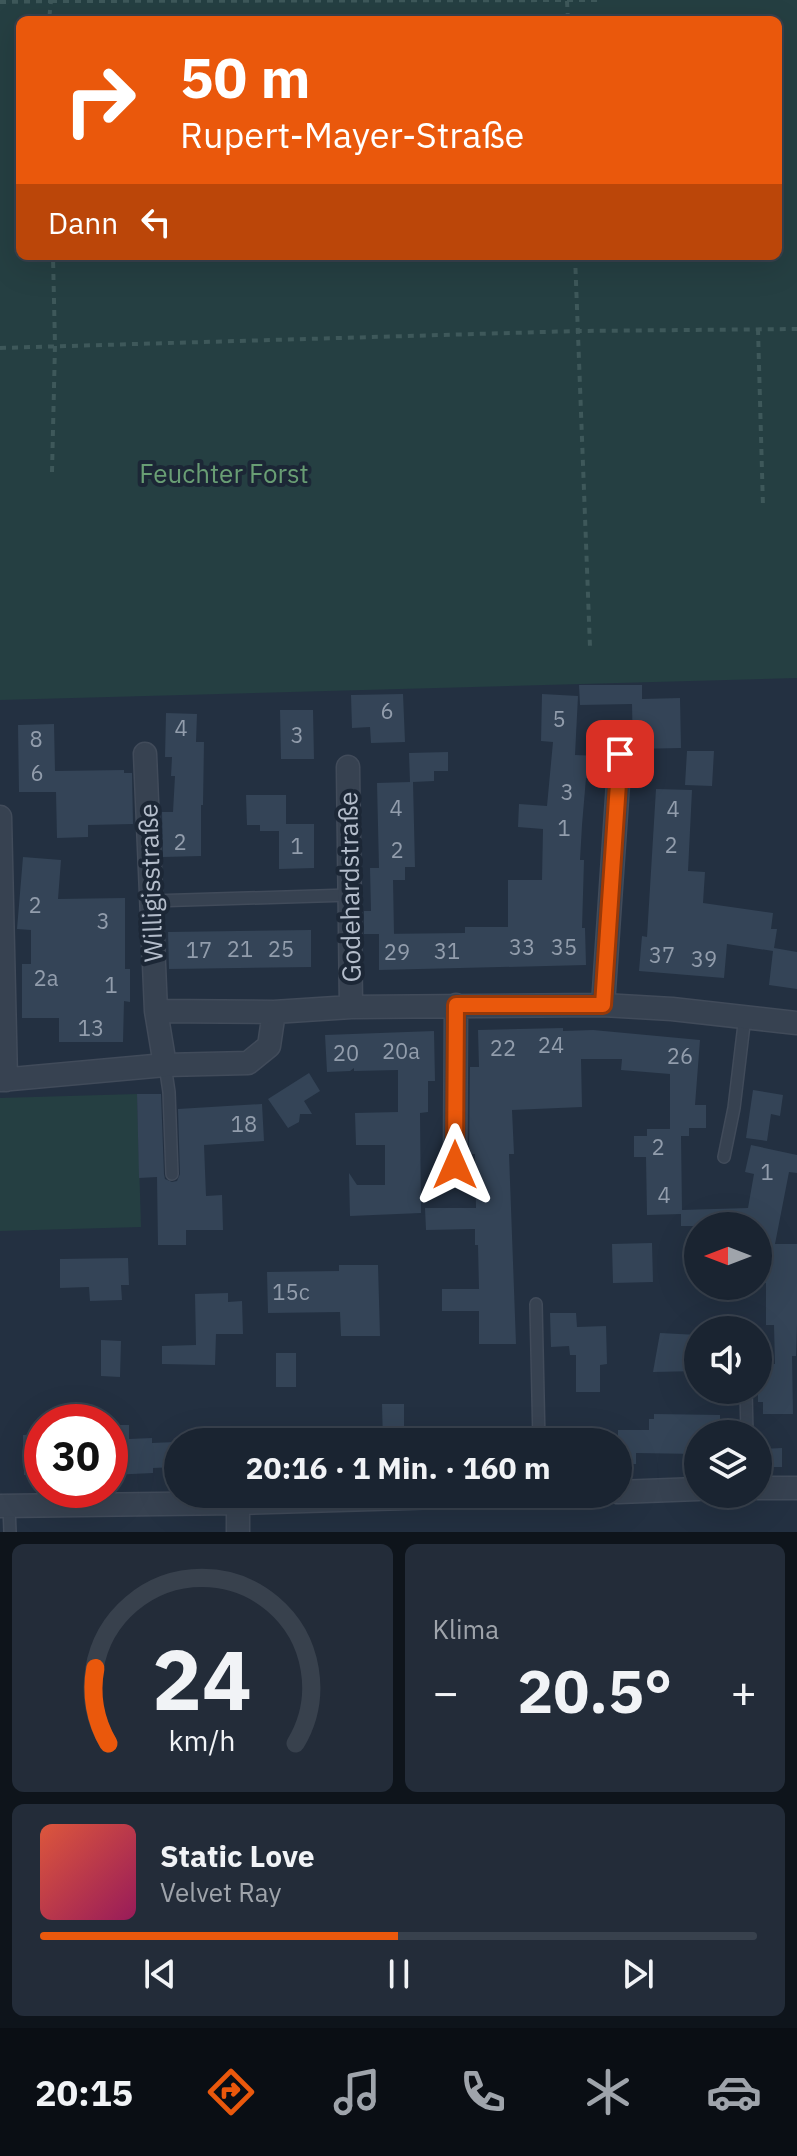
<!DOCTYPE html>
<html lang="de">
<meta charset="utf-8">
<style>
:root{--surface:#1a2431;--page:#232c39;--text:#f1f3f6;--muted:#9fa4ab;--line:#38414d;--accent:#ea580c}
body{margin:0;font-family:"IBM Plex Sans",sans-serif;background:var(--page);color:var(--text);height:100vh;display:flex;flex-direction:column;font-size:30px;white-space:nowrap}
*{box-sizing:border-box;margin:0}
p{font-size:26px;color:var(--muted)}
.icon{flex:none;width:44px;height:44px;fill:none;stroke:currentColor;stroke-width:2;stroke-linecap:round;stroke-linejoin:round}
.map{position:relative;height:1532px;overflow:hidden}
.panel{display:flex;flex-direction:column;gap:12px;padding:12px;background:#0e141b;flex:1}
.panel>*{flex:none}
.banner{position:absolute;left:16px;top:16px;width:766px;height:244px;border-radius:12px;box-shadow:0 8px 32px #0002,0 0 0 2px var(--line);background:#ea580c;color:#fff;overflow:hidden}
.needle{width:52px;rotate:270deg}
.controls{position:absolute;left:684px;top:1212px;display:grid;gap:16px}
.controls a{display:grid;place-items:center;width:88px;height:88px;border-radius:50%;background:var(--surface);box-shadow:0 8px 32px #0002,0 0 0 2px var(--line);font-size:40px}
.speed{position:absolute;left:24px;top:1404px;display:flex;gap:16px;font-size:40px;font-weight:700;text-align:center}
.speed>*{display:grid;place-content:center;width:104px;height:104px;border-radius:50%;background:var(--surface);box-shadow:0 8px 32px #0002,0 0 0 2px var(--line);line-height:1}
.speed .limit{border:12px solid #d22;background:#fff;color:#111}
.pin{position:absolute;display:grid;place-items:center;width:68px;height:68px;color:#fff;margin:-34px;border-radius:16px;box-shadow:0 4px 12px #0006}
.me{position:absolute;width:88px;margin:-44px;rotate:0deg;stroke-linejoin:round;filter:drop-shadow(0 0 6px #0008)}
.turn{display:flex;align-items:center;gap:28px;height:168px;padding:0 32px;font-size:36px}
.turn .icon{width:104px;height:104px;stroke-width:2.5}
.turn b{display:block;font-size:56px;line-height:68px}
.then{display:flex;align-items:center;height:76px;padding:0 32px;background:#0003;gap:16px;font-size:30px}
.big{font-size:60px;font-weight:700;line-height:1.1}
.panel .tile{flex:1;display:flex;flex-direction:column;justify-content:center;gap:12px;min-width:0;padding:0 28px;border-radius:12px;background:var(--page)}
.panel .dial{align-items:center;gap:0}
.dial svg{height:208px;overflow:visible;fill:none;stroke:var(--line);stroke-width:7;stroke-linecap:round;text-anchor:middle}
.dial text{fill:var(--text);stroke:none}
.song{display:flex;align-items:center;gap:24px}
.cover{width:96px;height:96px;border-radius:12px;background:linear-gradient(135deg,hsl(10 70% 55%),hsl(330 70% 35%))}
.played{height:8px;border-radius:4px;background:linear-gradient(90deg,var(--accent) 50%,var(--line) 50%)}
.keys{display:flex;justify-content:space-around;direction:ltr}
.heat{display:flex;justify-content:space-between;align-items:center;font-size:44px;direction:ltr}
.panel .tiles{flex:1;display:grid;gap:12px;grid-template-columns:1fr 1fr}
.tile:last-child{grid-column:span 2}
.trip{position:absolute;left:164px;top:1428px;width:468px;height:80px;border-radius:40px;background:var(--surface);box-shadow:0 8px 32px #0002,0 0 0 2px var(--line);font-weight:700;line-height:80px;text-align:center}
.tab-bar{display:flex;height:128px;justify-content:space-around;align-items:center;background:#0a0e14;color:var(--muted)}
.tab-bar .icon{width:56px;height:56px}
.tab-bar .current{color:var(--accent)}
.tab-bar b{font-size:36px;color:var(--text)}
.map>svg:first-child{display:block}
.green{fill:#253f42;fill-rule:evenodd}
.building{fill:#344457}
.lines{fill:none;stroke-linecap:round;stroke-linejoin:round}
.lane-casing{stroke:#414b5a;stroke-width:14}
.street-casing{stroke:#414b5a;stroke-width:25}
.path{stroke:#3e585a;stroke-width:4;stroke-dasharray:6 6;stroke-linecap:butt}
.lane{stroke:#374251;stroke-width:11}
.street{stroke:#374251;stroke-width:22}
.route-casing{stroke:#983908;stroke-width:20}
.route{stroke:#ea580c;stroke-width:14}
.labels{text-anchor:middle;stroke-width:8;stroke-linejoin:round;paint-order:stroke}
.number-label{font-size:22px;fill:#929dac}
.park-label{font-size:26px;fill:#699e74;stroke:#1c2736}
.street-label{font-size:26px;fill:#b4bdcb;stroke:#1c2736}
</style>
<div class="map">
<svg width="797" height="1532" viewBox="0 0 797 1532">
<rect width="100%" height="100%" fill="#233041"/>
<path class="green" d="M0 0H797V678L0 700ZM20 20H778V256H20Z
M137 1094 141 1227 0 1231V1098Z"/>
<path class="building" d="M579 685H642V699L680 698 681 748 633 749 632 704 580 705Z
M403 694 405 742 371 743 370 727 352 728 351 695Z
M542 694 578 696 575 755 600 756 599 779 586 778 582 825 580 860H584L582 928H585L586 965 379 970V934L465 933V927H508V880H542L543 829 518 827 519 804 547 806 553 742 541 741Z
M280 710H313L314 759H281Z
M166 713 197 714 196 742H204L203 805H201V856L163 857 162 812H173L175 776H171L172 757H165Z
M54 724 55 771 124 770V773H132L133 824 88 825V837L57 838 56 792H19L18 725Z
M687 751H714L712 786 685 785Z
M448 752V771H434V781L413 782 415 867H405V880H393L394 934H364V911H371L370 868H379L377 783 410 782 409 753Z
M656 789 692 790 688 871 705 872 703 903 773 913 771 929H777L774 948 797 952V989L769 985 773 951 727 944 724 978 639 971 642 936 647 937Z
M246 795H286V824H314V868L279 869V831H260V825H247Z
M23 857 61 860 58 899 125 898V969H130V1002L124 1001 123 1042H59V1018H22V964H31V930L17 929Z
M311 930V967L169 969 168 932Z
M563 1028V1031L593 1030 700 1040 695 1105H706V1128H689V1136H681L682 1210 748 1208 754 1174 745 1172 751 1145 797 1155V1173L789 1172 775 1244H797V1324L796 1356H792L793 1414H763V1402H758V1364H775L774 1325H766V1283L758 1282V1226H681V1214L647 1215 646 1157H634V1136H647V1129H670V1074L621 1070 622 1059H581L582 1107 512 1110 514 1154H509L516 1344H479V1311H442V1289H479L478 1245H475V1229L426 1230 425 1208H476L475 1154H469L470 1067H479L478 1030Z
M434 1031 435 1081H428V1112L420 1113 421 1213 350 1216 349 1173 357 1185H385V1145H356L355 1113 398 1112V1070L354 1071V1068L350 1071 327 1072 325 1035Z
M309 1073 320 1091 304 1101 312 1114H300L299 1122 288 1128 268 1099Z
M753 1090 783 1095 780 1116 771 1114 767 1141 746 1138Z
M137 1094H161L164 1174 165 1179 172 1182 177 1181 180 1174 178 1109 262 1104 264 1141 204 1145 206 1196 222 1195 223 1230H186V1245H158L157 1177 139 1178Z
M652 1243 653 1282 613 1283 612 1244Z
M128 1258 129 1285H121L122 1300 90 1301 89 1287 60 1288V1259Z
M339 1265H378L380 1336H341L340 1312 268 1313 267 1272 339 1271Z
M228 1293V1302L242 1301 243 1334H216L215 1365 162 1364V1346L196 1345 195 1294Z
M550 1313H576L577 1327 606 1326 607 1364 600 1365V1392H576V1355H570L569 1346 551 1347Z
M660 1333 698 1335V1371L653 1372Z
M101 1340 121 1341 120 1377 101 1376Z
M276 1353H296V1387H276Z
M382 1404H404V1442H383Z
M654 1414 720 1415V1434H698V1454L636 1453V1464H618V1430H649V1419H654Z
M110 1425H129V1439L152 1438V1443L175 1442 176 1467 153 1468V1473L110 1475Z
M42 1434V1474L24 1475 23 1435Z
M782 1448V1467H762V1449Z"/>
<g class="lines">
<g class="lane-casing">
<path id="lane" d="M152 901 350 895
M165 1065 169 1092 172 1174
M724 1157 734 1108 745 1016
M536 1304 539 1442
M744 1328V1330
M746 1390 747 1434
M9 1506 10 1532"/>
</g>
<g class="street-casing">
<path id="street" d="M145 754 156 1011
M348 767 351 1007
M0 817 6 1080
M603 1005 620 754
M165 1065 248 1063 269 1046 274 1012
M0 1080 165 1065 156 1011 274 1012 351 1007 603 1005 672 1009 797 1023
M455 1165 456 1005
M758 1488H797
M618 1492 698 1489
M238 1503V1532
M0 1506 238 1503 547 1494"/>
</g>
<path class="path" d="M51 1 600 0
M567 1 568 20
M0 2 51 1 49 20
M575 256 590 647
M758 329 763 507
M0 348 577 331 797 329
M52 472 55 345 53 256"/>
<use href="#lane" class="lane"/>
<use href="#street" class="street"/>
</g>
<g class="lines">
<g class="route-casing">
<path id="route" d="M455 1165 456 1005H603L620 754"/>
</g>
<use href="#route" class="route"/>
</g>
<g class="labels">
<g class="number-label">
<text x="387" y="719">6</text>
<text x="559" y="727">5</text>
<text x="181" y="736">4</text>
<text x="297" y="743">3</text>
<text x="36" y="747">8</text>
<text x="37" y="781">6</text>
<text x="567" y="800">3</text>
<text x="396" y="816">4</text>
<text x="673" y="817">4</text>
<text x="564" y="836">1</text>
<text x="180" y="850">2</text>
<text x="671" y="853">2</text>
<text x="297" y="854">1</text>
<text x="397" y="858">2</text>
<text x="35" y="913">2</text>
<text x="103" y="929">3</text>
<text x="522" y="955">33</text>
<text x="564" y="955">35</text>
<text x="240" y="957">21</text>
<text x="281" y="957">25</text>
<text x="199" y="958">17</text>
<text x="447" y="959">31</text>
<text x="397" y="960">29</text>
<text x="662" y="963">37</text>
<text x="704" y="967">39</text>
<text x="46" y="986">2a</text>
<text x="111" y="993">1</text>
<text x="91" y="1036">13</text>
<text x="551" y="1053">24</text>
<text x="503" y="1056">22</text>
<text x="401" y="1059">20a</text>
<text x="346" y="1061">20</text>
<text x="680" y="1064">26</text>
<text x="244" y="1132">18</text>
<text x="658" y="1155">2</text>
<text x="767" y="1180">1</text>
<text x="664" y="1203">4</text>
<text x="291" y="1300">15c</text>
</g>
<g class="park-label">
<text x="224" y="483">Feuchter Forst</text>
</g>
<g class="street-label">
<text transform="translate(151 883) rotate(-92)" y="9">Willigisstraße</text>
<text transform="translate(350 887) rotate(-91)" y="9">Godehardstraße</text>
</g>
</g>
</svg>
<div class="controls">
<a><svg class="needle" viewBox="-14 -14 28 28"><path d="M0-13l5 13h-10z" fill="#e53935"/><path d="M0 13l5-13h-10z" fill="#9fa4ab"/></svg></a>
<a><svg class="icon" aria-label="sound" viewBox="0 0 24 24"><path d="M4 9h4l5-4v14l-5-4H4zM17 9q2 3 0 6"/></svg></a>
<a><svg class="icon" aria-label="layers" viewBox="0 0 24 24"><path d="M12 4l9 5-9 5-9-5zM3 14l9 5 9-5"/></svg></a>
</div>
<div class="speed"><div class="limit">30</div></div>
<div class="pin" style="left:620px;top:754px;background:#d93025"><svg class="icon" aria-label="arrive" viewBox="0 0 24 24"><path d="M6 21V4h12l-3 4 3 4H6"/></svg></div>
<svg class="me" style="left:455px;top:1165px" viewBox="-20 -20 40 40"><path d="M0-17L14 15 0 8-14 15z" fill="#ea580c" stroke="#fff" stroke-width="4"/></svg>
<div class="trip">20:16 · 1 Min. · 160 m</div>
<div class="banner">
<div class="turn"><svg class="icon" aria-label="right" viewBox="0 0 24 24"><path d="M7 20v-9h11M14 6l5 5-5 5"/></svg><div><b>50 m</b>Rupert-Mayer-Straße</div></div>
<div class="then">Dann<svg class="icon" aria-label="left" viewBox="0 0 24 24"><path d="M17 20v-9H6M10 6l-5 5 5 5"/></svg></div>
</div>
</div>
<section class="panel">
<div class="tiles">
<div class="tile dial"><svg viewBox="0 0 100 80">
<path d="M14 69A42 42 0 1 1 86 69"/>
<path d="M14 69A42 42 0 0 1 9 40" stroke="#ea580c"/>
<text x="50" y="56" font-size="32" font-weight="700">24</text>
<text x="50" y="72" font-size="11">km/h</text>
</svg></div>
<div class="tile"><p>Klima</p>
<div class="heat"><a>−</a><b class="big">20.5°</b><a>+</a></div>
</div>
<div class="tile">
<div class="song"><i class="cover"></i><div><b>Static Love</b><p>Velvet Ray</p></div></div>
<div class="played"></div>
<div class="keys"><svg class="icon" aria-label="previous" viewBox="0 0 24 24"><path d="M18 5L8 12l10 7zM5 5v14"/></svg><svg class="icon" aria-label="pause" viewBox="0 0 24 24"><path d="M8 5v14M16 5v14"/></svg><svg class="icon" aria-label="next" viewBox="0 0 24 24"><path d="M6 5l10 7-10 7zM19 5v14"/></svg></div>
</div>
</div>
</section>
<nav class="tab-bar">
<b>20:15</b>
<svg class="icon current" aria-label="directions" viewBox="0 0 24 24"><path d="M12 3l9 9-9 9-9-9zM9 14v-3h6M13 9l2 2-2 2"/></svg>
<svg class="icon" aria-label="music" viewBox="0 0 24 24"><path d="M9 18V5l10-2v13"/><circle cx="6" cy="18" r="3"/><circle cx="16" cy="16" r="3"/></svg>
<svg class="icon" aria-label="phone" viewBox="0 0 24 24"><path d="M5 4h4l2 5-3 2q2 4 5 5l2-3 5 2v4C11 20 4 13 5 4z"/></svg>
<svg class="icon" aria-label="climate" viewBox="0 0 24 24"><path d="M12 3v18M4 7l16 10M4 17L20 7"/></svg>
<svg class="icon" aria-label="car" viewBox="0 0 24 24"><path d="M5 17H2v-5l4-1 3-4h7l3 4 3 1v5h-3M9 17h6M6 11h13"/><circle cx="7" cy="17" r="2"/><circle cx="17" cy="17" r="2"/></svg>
</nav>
